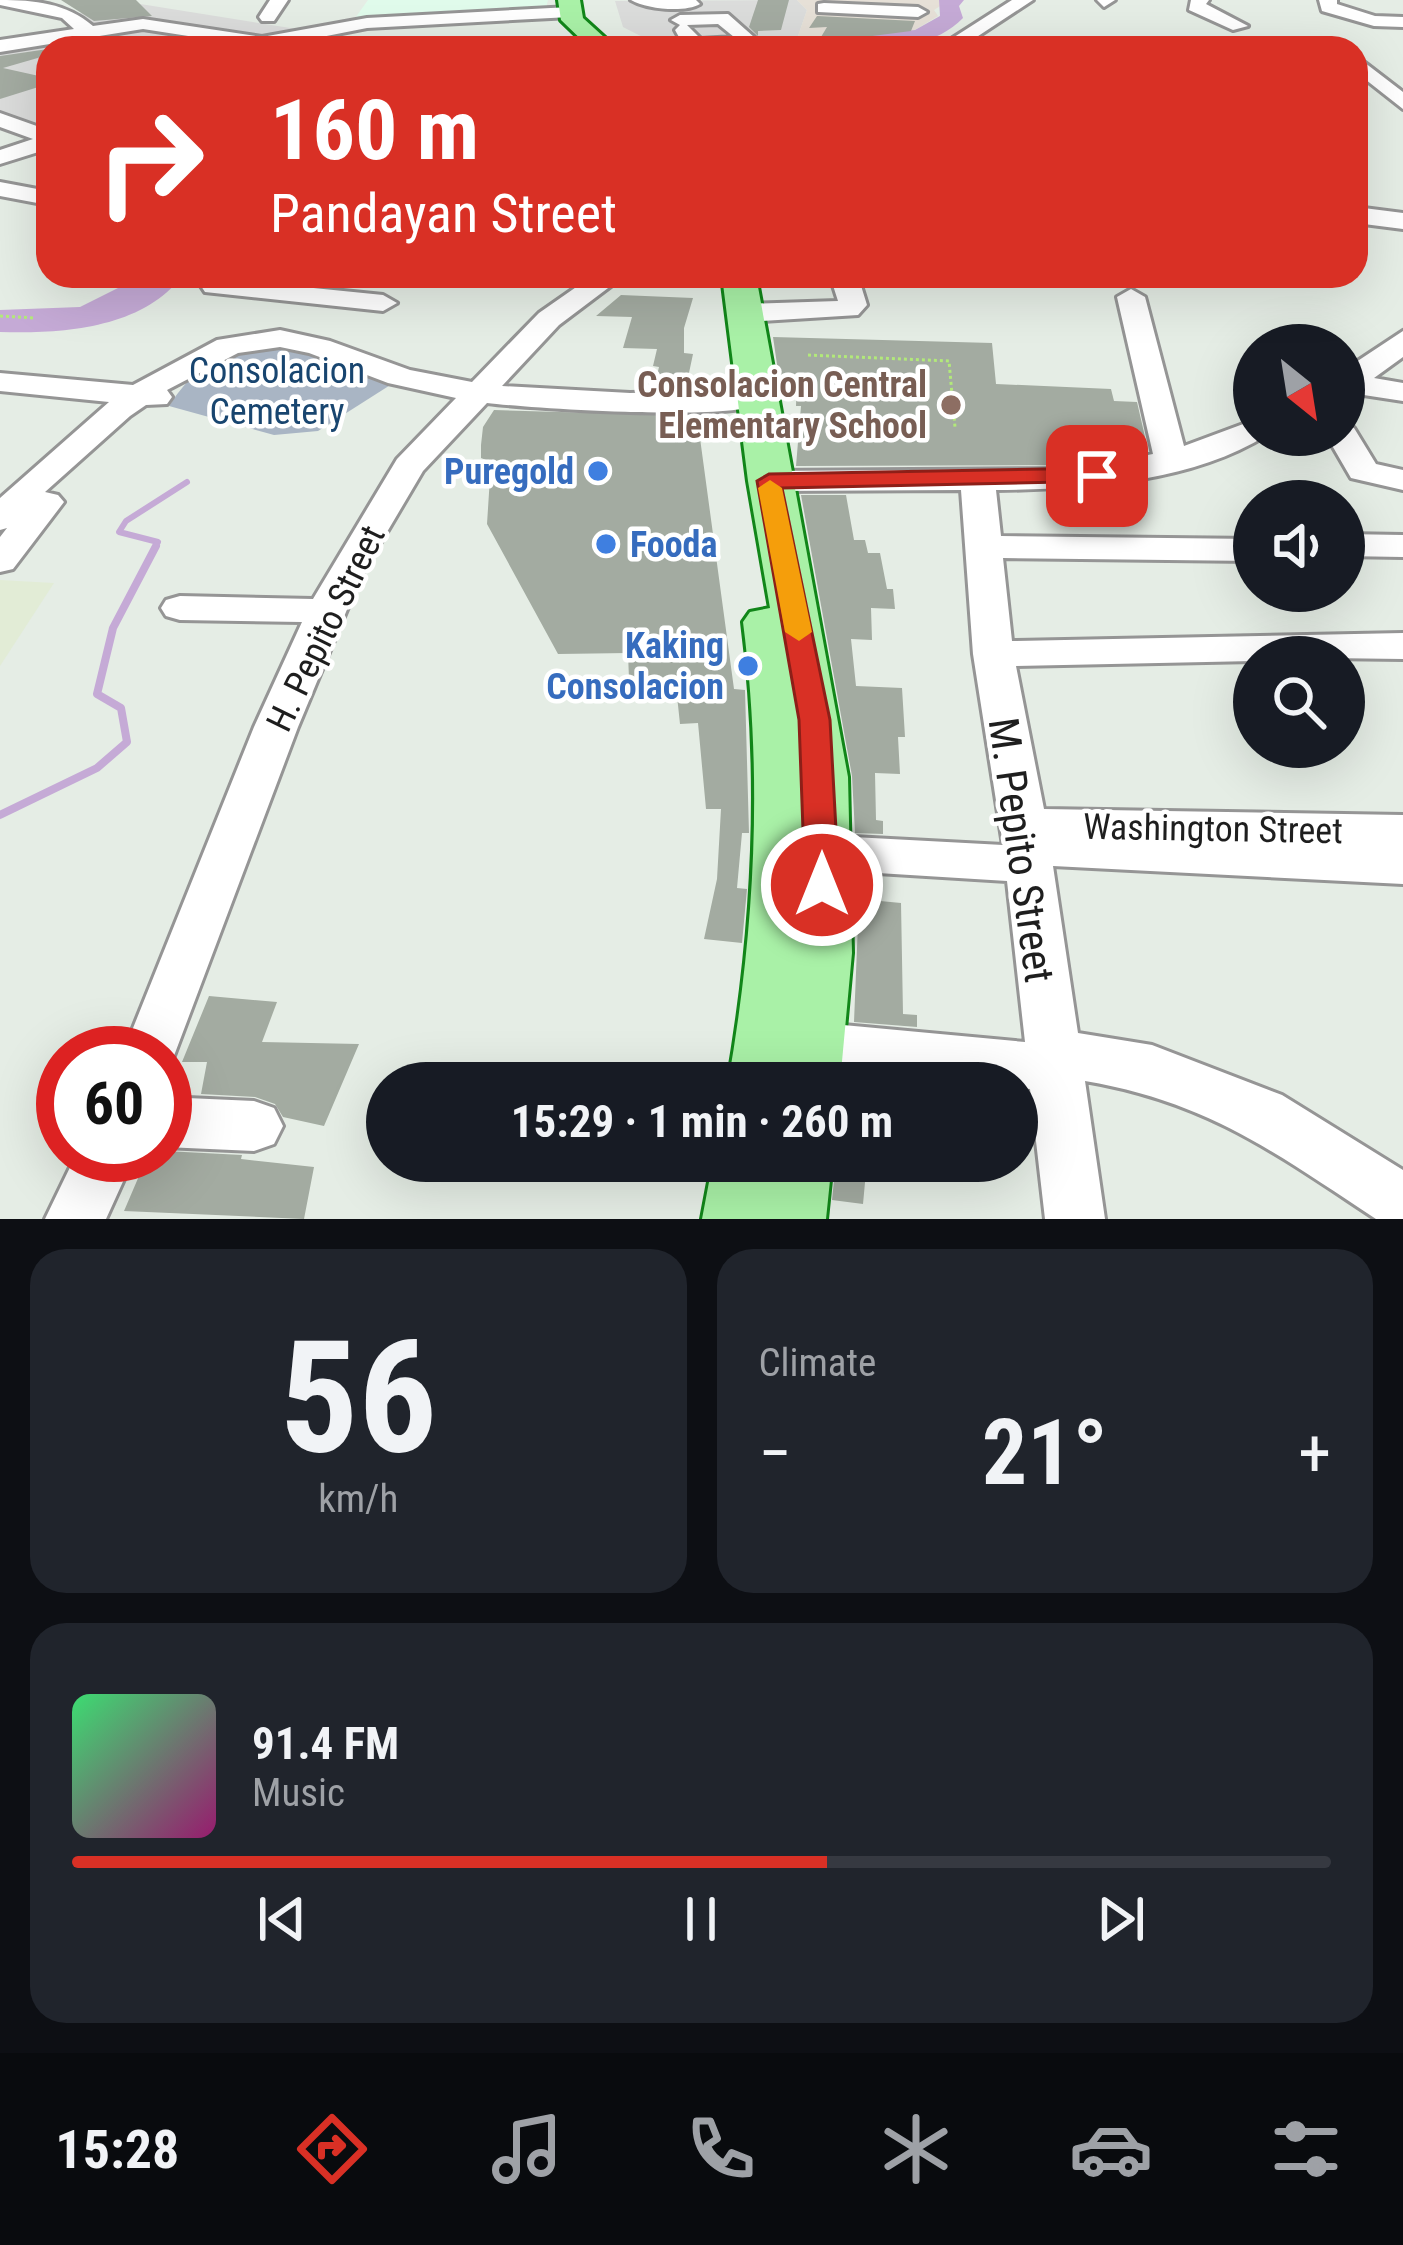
<!DOCTYPE html>
<meta charset="utf-8">
<style>
:root{--surface:#171b24;--page:#20242c;--text:#f1f3f6;--muted:#9ea1a6;--line:#363941;--accent:#d93025}
body{margin:0;font-family:"Roboto Condensed",sans-serif;background:var(--page);color:var(--text);height:100vh;display:flex;flex-direction:column;font-size:45px;white-space:nowrap}
*{box-sizing:border-box;margin:0}
p{font-size:39px;color:var(--muted)}
.icon{flex:none;width:66px;height:66px;fill:none;stroke:currentColor;stroke-width:2;stroke-linecap:round;stroke-linejoin:round}
.map{position:relative;height:1219px;overflow:hidden}
.details{display:flex;flex-direction:column;gap:30px;padding:30px;background:#0d0f14;flex:1}
.details>*{flex:none}
.guide{position:absolute;left:36px;top:36px;width:1332px;height:252px;border-radius:36px;box-shadow:0 12px 48px #0002;background:#d93025;color:#fff;overflow:hidden}
.needle{width:78px;rotate:150deg}
.tools{position:absolute;left:1233px;top:324px;display:grid;gap:24px}
.tools a{display:grid;place-items:center;width:132px;height:132px;border-radius:50%;background:var(--surface);box-shadow:0 12px 48px #0002;font-size:60px}
.speed{position:absolute;left:36px;top:1026px;display:flex;gap:24px;font-size:60px;font-weight:700;text-align:center}
.speed>*{display:grid;place-content:center;width:156px;height:156px;border-radius:50%;background:var(--surface);box-shadow:0 12px 48px #0002;line-height:1}
.speed .limit{border:18px solid #d22;background:#fff;color:#111}
.pin{position:absolute;display:grid;place-items:center;width:102px;height:102px;color:#fff;margin:-51px;border-radius:24px;box-shadow:0 6px 18px #0006}
.me{position:absolute;width:132px;margin:-66px;rotate:0deg;stroke-linejoin:round;filter:drop-shadow(0 0 9px #0008)}
.turn{display:flex;align-items:center;gap:42px;height:252px;padding:0 36px;font-size:54px}
.turn .icon{width:156px;height:156px;stroke-width:2.5}
.turn b{display:block;font-size:84px;line-height:102px}
.big{font-size:90px;font-weight:700;line-height:1.1}
.details .widget{flex:1;display:flex;flex-direction:column;justify-content:center;gap:18px;min-width:0;padding:0 42px;border-radius:36px;background:var(--page)}
.details .dial{align-items:center;gap:0}
.dial b{font-size:156px;line-height:1}
.song{display:flex;align-items:center;gap:36px}
.cover{width:144px;height:144px;border-radius:18px;background:linear-gradient(135deg,hsl(140 70% 55%),hsl(320 70% 35%))}
.played{height:12px;border-radius:6px;background:linear-gradient(90deg,var(--accent) 60%,var(--line) 60%)}
.keys{display:flex;justify-content:space-around;direction:ltr}
.heat{display:flex;justify-content:space-between;align-items:center;font-size:66px;direction:ltr}
.details .tiles{flex:1;display:grid;gap:30px;grid-template-columns:1fr 1fr}
.widget:last-child{grid-column:span 2}
.trip{position:absolute;left:366px;top:1062px;width:672px;height:120px;border-radius:60px;background:var(--surface);box-shadow:0 12px 48px #0002;font-weight:700;line-height:120px;text-align:center}
.tabs{display:flex;height:192px;justify-content:space-around;align-items:center;background:#090b0e;color:var(--muted)}
.tabs .icon{width:84px;height:84px}
.tabs .on{color:var(--accent)}
.tabs b{font-size:54px;color:var(--text)}
.map>svg:first-child{display:block}
.residential{fill:#dbdcdb}
.commercial{fill:#e2ecd6}
.industrial{fill:#e6e0d7}
.education{fill:#e0fbeb}
.cemetery{fill:#a9b5c4}
.lines{fill:none;stroke-linecap:round;stroke-linejoin:round}
.stream-far1{stroke:#c5aad6;stroke-width:6}
.stream{stroke:#c5aad6;stroke-width:8}
.river{fill:#c5aad6;fill-rule:evenodd}
.building{fill:#a3aba1}
.minor-casing{stroke:#959595;stroke-width:6}
.major-casing{stroke:#118619;stroke-width:6}
.path{stroke:#b2e97a;stroke-width:3;stroke-dasharray:3 3;stroke-linecap:butt}
.minor{fill:#fff;fill-rule:evenodd}
.major{fill:#a9f1a7;fill-rule:evenodd}
.route{fill:#d93025;stroke:#8d1f18;stroke-width:3}
.slow{fill:#f59e0b}
.education-dot{fill:#8d6e63;stroke:#fff;stroke-width:4.5}
.shop-dot{fill:#3f7fe0;stroke:#fff;stroke-width:4.5}
.labels{text-anchor:middle;stroke-width:9;stroke-linejoin:round;paint-order:stroke}
.park-label{font-size:36px;fill:#18456f;stroke:#fff}
.education-label{font-size:36px;font-weight:bold;fill:#785e54;stroke:#fff;text-anchor:end}
.shop-label{font-size:36px;font-weight:bold;fill:#366cbe;stroke:#fff;text-anchor:end}
.street-label{font-size:36px;fill:#1e1e1e;stroke:#fff}
.near-street-label{font-size:42px;fill:#1e1e1e;stroke:#fff}
</style>
<div class="map">
<svg width="1403" height="1219" viewBox="0 0 1403 1219">
<rect width="100%" height="100%" fill="#e5ede5"/>
<path class="residential" d="M797 0 807 10 798 36 767 48H664L623 27 615 1Z
M134 3 309 31 269 39 169 21 96 28 75 14Z
M148 24 260 44 254 48H48V128L0 116V47Z"/>
<path class="commercial" d="M0 580 54 583 0 666Z"/>
<path class="industrial" d="M797 0H949L934 10 938 16 908 34 830 42 798 36 807 10Z"/>
<path class="education" d="M368 0H548L545 11 353 21Z"/>
<path class="cemetery" d="M279 345 395 382 318 431 274 435 169 406C198 360 228 351 279 345Z"/>
<g class="lines">
<path class="stream-far1" d="M154 549 158 542 119 532 126 521 187 482"/>
<path class="stream" d="M0 815 97 768 127 742 121 708 97 694 113 628 156 546"/>
<path class="river" d="M939 0H964L959 6 963 18C923 59 851 48 798 48L810 41 915 30 940 16Z
M142 276H182C142 329 60 334 0 332V310L80 307Z"/>
</g>
<path class="building" d="M61 0H136L152 16 94 21Z
M758 0H789L781 30 758 31V36L749 27Z
M817 16H818L915 21 911 31 857 38 821 37 827 27 809 28Z
M48 49V55L3 68 48 78V84L0 99V56Z
M621 295 693 298 684 328V353L693 354 686 387 654 388 659 367 653 366 657 349 623 348 632 317 596 316Z
M773 337 992 343 996 384 1111 389 1114 401 1137 402 1148 450 1124 455 1120 444 1080 442 1083 452 1070 456 1072 465 796 466 801 406H796L797 378H779Z
M494 410 697 416 734 689 745 690 749 833H742L737 888 747 889 742 943 704 939 717 879 721 809H706L698 723 680 724 675 677 629 679 628 653 558 654 487 524 491 462 481 458V445L483 427Z
M801 495H846L854 540H865L868 553H880L887 589H893L895 609 871 608 872 640 851 639 856 686 902 688 905 737H898L900 774 875 773 876 820 883 821V834L855 833 852 776Z
M859 899 901 903 903 1014 917 1015V1027L854 1022Z
M209 996 277 1002 262 1042 359 1044 324 1126 283 1117 275 1104 255 1097 201 1094 207 1062H182Z
M165 1151 242 1155 241 1159 314 1167 304 1219 124 1211 148 1155Z
M836 1161H867L863 1204 832 1200Z"/>
<g class="lines">
<g class="minor-casing">
<path id="minor" d="M0 0C35 0 66 3 93 26L143 19 262 37 367 18 570 7 579 12 570 17 367 28 266 48 143 29 0 52V40L74 29 62 18 0 5Z
M270 0H288L274 21H262L259 17Z
M631 0H696L700 4C685 13 646 9 631 0Z
M1012 0H1033L960 48H937Z
M1097 0H1115L1104 7Z
M1191 0H1209L1206 4 1248 26 1233 30 1189 10Z
M1319 0H1337V4L1375 16 1403 17V27L1374 26 1322 11Z
M824 3 918 7 927 12 918 17 818 12V4Z
M728 14 754 37 747 45 684 46 675 30 680 25 671 20 680 15ZM718 24 734 37 701 39 687 25Z
M1114 40 1122 48H1101Z
M1356 56 1403 92V109L1356 72Z
M0 113 48 130V149L0 164V150L33 139 0 127Z
M0 182 48 191V205L0 196Z
M1356 207 1403 213V229L1356 223Z
M592 276H624L559 325 502 386 630 393 756 390 772 399C751 424 528 408 487 403L423 471 361 576 298 727 169 1069 165 1071V1053H123L254 727 302 622 180 620 166 616 161 608 166 600 180 596 313 599 397 459 456 398 388 383 309 353 280 347 238 353 167 390 172 397 167 404 146 405 130 416 45 492 58 495 64 502 13 569 0 572V537L7 528 0 530V498L109 402 0 391V373L133 385 217 340 280 330 330 341 410 370 472 382 539 313Z
M830 276H858L867 305 858 315 744 322 730 313 744 304 838 301Z
M215 278 383 295 397 303 383 311 205 292 201 286Z
M1131 289 1145 297 1184 446 1254 420V435H1267C1190 483 1085 489 996 490L1001 536 1254 539V561L1003 558 1012 641 1403 633V659L1254 657V661L1016 666 1044 809 1403 815V884L1053 866 1078 1033 1152 1045 1282 1095 1403 1170V1219H1376C1274 1152 1208 1102 1085 1081L1105 1219H1045L1030 1089 1017 1088V1083H965L811 1068 792 1061 784 1045 792 1029 811 1022 1025 1042 1007 881 797 868 780 863 773 851 780 839 797 834 1003 845 973 654 961 490 769 491 757 488 752 481 757 474 769 471 1073 469 1153 454 1117 297Z
M1403 331V357L1374 378 1403 383V401L1344 392V370Z
M1344 426 1354 428 1376 464 1403 470V490L1351 478 1326 435H1344Z
M1344 534 1403 535V557L1344 556Z
M165 1097 254 1101 274 1108 283 1126 274 1144 254 1151 165 1147Z
M76 1155H135L106 1219H45Z"/>
</g>
<g class="major-casing">
<path id="major" d="M558 0H580L583 18 616 48H590L561 20Z
M722 276H756L848 777 852 953 840 1083H728C755 929 763 778 743 622L750 612 770 608 748 481Z
M713 1161H832L826 1219H702Z"/>
</g>
<path class="path" d="M0 316 35 318
M808 355 949 361 955 427"/>
<use href="#minor" class="minor"/>
<use href="#major" class="major"/>
</g>
<path class="route" d="M1097 468 1109 476 1106 481 782 488 830 720 839 885 834 894 822 898 810 894 805 885 799 720 757 481 769 474Z"/>
<path class="slow" d="M770 480 782 488 812 632 799 641 785 632 758 488Z"/>
<circle class="education-dot" cx="951" cy="405" r="12"/>
<g class="shop-dot">
<circle cx="598" cy="471" r="12"/>
<circle cx="606" cy="544" r="12"/>
<circle cx="748" cy="666" r="12"/>
</g>
<g class="labels">
<g class="park-label">
<text x="277" y="383">Consolacion<tspan x="277" dy="41">Cemetery</tspan></text>
</g>
<g class="education-label">
<text x="927" y="397">Consolacion Central<tspan x="927" dy="41">Elementary School</tspan></text>
</g>
<g class="shop-label">
<text x="574" y="484">Puregold</text>
<text x="630" y="557" text-anchor="start">Fooda</text>
<text x="724" y="658">Kaking<tspan x="724" dy="41">Consolacion</tspan></text>
</g>
<g class="street-label">
<text transform="translate(325 628) rotate(-64)" y="13">H. Pepito Street</text>
<text transform="translate(1213 828) rotate(1)" y="13">Washington Street</text>
</g>
<g class="near-street-label">
<text transform="translate(1022 850) rotate(82)" y="15">M. Pepito Street</text>
</g>
</g>
</svg>
<div class="tools">
<a><svg class="needle" viewBox="-14 -14 28 28"><path d="M0-13l5 13h-10z" fill="#e53935"/><path d="M0 13l5-13h-10z" fill="#9ea1a6"/></svg></a>
<a><svg class="icon" aria-label="sound" viewBox="0 0 24 24"><path d="M4 9h4l5-4v14l-5-4H4zM17 9q2 3 0 6"/></svg></a>
<a><svg class="icon" aria-label="search" viewBox="0 0 24 24"><circle cx="10" cy="10" r="6"/><path d="M15 15l6 6"/></svg></a>
</div>
<div class="speed"><div class="limit">60</div></div>
<div class="pin" style="left:1097px;top:476px;background:#d93025"><svg class="icon" aria-label="arrive" viewBox="0 0 24 24"><path d="M6 21V4h12l-3 4 3 4H6"/></svg></div>
<svg class="me" style="left:822px;top:885px" viewBox="-20 -20 40 40"><circle r="17" fill="#d93025" stroke="#fff" stroke-width="3"/><path d="M0-11L8 9 0 5-8 9z" fill="#fff"/></svg>
<div class="trip">15:29 · 1 min · 260 m</div>
<div class="guide">
<div class="turn"><svg class="icon" aria-label="right" viewBox="0 0 24 24"><path d="M7 20v-9h11M14 6l5 5-5 5"/></svg><div><b>160 m</b>Pandayan Street</div></div>
</div>
</div>
<section class="details">
<div class="tiles">
<div class="widget dial"><b>56</b><p>km/h</p></div>
<div class="widget"><p>Climate</p>
<div class="heat"><a>−</a><b class="big">21°</b><a>+</a></div>
</div>
<div class="widget">
<div class="song"><i class="cover"></i><div><b>91.4 FM</b><p>Music</p></div></div>
<div class="played"></div>
<div class="keys"><svg class="icon" aria-label="previous" viewBox="0 0 24 24"><path d="M18 5L8 12l10 7zM5 5v14"/></svg><svg class="icon" aria-label="pause" viewBox="0 0 24 24"><path d="M8 5v14M16 5v14"/></svg><svg class="icon" aria-label="next" viewBox="0 0 24 24"><path d="M6 5l10 7-10 7zM19 5v14"/></svg></div>
</div>
</div>
</section>
<nav class="tabs">
<b>15:28</b>
<svg class="icon on" aria-label="directions" viewBox="0 0 24 24"><path d="M12 3l9 9-9 9-9-9zM9 14v-3h6M13 9l2 2-2 2"/></svg>
<svg class="icon" aria-label="music" viewBox="0 0 24 24"><path d="M9 18V5l10-2v13"/><circle cx="6" cy="18" r="3"/><circle cx="16" cy="16" r="3"/></svg>
<svg class="icon" aria-label="phone" viewBox="0 0 24 24"><path d="M5 4h4l2 5-3 2q2 4 5 5l2-3 5 2v4C11 20 4 13 5 4z"/></svg>
<svg class="icon" aria-label="climate" viewBox="0 0 24 24"><path d="M12 3v18M4 7l16 10M4 17L20 7"/></svg>
<svg class="icon" aria-label="car" viewBox="0 0 24 24"><path d="M5 17H2v-5l4-1 3-4h7l3 4 3 1v5h-3M9 17h6M6 11h13"/><circle cx="7" cy="17" r="2"/><circle cx="17" cy="17" r="2"/></svg>
<svg class="icon" aria-label="filters" viewBox="0 0 24 24"><path d="M4 7h16M4 17h16"/><circle cx="9" cy="7" r="2"/><circle cx="15" cy="17" r="2"/></svg>
</nav>
